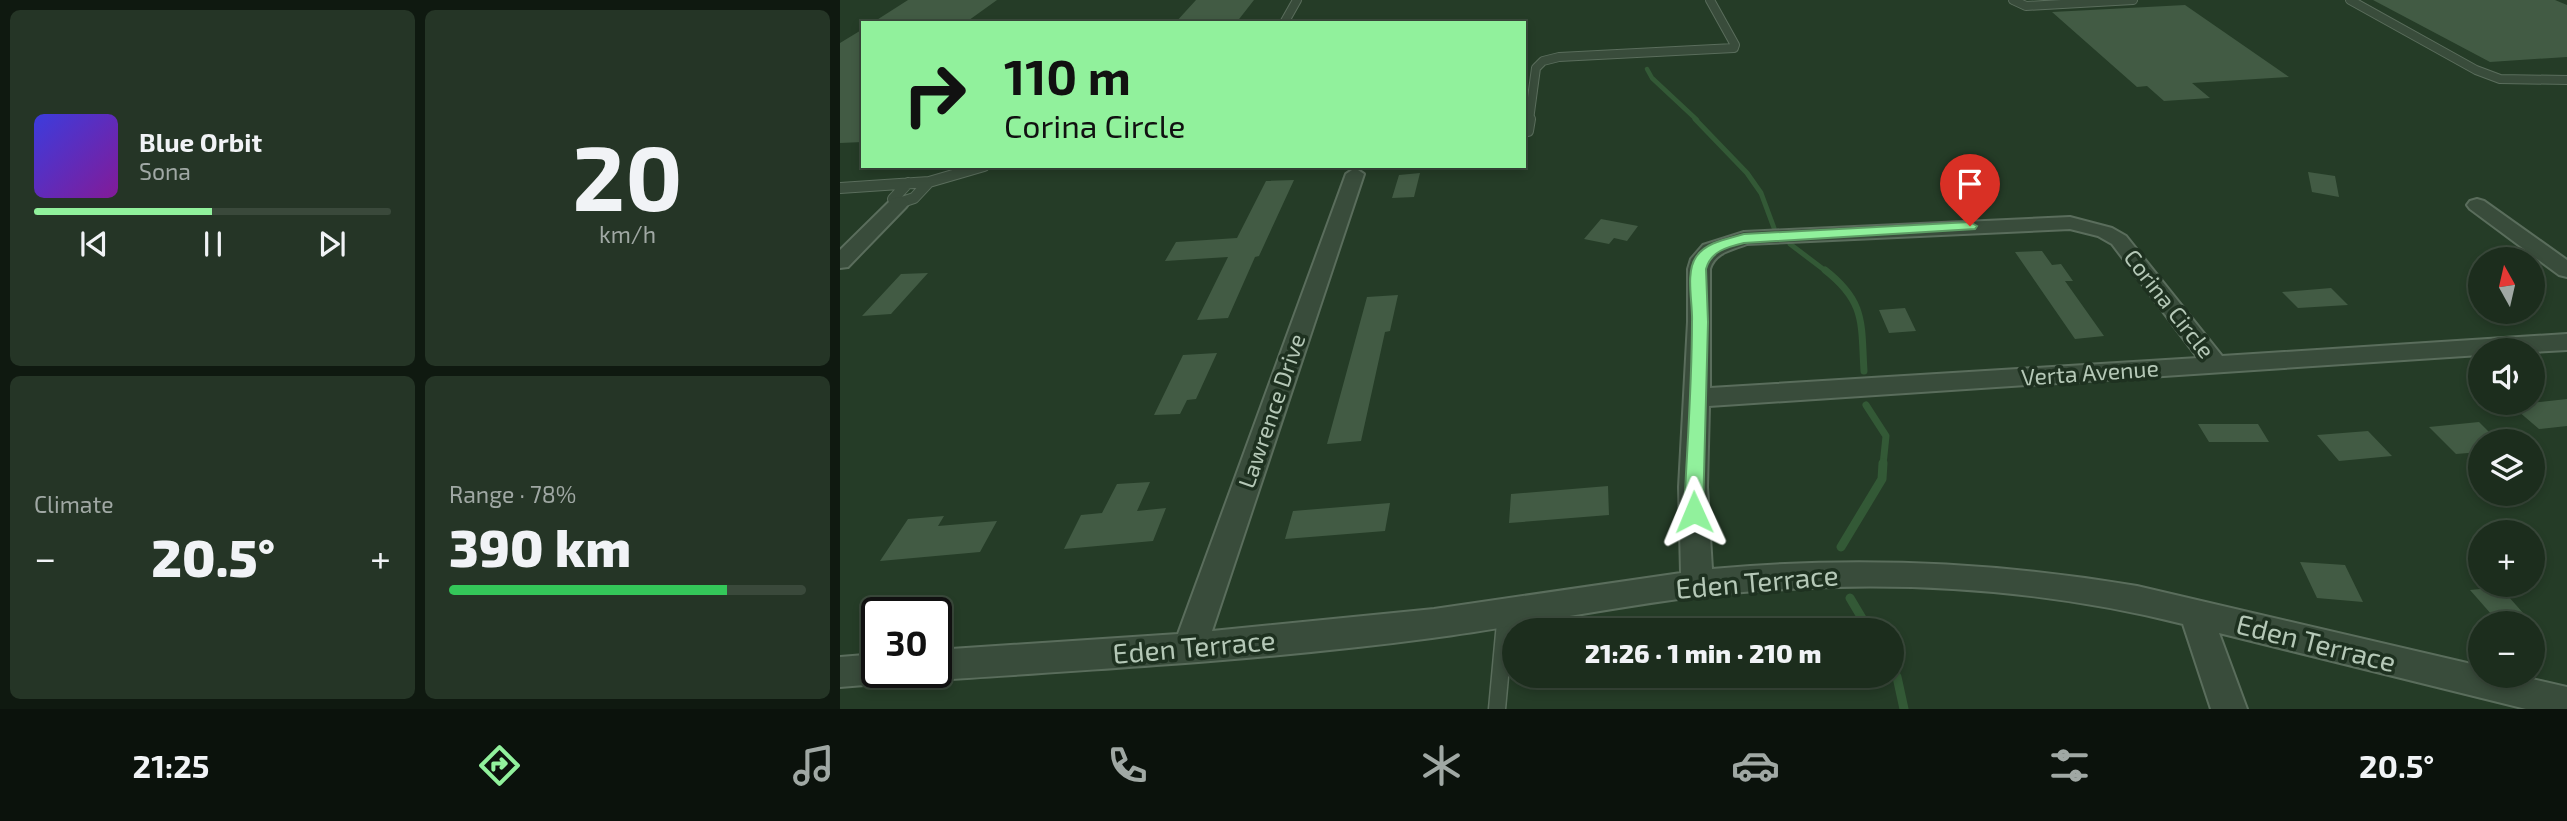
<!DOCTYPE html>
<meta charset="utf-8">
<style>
:root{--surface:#1c2d1d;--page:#253526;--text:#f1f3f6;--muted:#a0a8a4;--line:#3a493b;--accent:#91f19c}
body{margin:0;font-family:"Exo 2",sans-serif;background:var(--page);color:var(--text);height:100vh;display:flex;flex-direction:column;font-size:26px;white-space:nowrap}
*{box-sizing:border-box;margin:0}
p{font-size:23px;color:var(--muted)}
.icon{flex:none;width:38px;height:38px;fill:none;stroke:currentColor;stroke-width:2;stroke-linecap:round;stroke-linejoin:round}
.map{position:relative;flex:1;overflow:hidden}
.sheet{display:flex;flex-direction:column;gap:10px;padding:10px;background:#0f1910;width:840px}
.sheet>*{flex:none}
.top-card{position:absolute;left:21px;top:21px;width:665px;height:147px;border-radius:0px;box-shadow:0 4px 10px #0003,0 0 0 2px var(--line);background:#91f19c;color:#111;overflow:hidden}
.needle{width:46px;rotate:352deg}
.controls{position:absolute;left:1628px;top:247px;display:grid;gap:14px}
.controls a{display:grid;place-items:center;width:77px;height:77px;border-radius:50%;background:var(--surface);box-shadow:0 4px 10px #0003,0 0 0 2px var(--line);font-size:35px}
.speed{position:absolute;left:21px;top:597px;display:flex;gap:14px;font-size:35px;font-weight:700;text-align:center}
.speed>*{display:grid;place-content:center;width:91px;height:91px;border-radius:50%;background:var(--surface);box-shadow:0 4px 10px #0003,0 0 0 2px var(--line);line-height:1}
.speed .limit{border:4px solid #111;border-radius:10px;background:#fff;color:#111}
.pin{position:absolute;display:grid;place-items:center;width:60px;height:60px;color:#fff;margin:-72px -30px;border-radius:50% 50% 50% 0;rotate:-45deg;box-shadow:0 0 7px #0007}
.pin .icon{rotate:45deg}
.me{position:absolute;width:77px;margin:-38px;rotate:359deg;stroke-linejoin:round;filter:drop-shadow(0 0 5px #0008)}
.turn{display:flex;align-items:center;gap:24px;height:147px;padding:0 28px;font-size:32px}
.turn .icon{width:91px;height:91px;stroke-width:2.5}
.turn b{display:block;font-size:49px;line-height:60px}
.big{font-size:52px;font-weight:800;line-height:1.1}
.sheet .widget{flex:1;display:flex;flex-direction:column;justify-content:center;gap:10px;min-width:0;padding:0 24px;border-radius:10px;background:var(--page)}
.sheet .dial{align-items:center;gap:0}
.dial b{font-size:91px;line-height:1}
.song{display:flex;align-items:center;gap:21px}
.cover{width:84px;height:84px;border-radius:10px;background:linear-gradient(135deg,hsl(240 70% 55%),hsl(290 70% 35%))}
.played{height:7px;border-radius:4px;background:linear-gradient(90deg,var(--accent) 50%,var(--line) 50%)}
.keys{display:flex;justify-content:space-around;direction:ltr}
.heat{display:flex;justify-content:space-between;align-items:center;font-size:38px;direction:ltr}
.charge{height:10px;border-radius:5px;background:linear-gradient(90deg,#34c759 78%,var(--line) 0)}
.sheet .tiles{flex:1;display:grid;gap:10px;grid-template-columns:repeat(2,1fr)}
.trip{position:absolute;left:662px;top:618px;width:402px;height:70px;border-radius:35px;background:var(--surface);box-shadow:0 4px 10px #0003,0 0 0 2px var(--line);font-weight:800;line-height:70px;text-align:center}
.menu{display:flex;height:112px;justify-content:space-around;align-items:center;background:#0b120c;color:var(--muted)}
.menu .icon{width:49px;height:49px}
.menu .selected{color:var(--accent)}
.menu b{font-size:32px;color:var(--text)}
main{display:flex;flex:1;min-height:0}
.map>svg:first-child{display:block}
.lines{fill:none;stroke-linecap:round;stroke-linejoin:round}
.stream-far3{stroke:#335936;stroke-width:4.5}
.stream-far2{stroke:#335936;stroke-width:5}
.stream-far1{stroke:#335936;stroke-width:7}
.stream{stroke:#335936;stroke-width:9}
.building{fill:#425b44}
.service-far2-casing{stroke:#5a6d5c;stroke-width:10}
.service-far1-casing{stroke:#5a6d5c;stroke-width:12}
.service-casing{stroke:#5a6d5c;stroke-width:19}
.minor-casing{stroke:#5a6d5c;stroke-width:4}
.service-far2{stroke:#394c3b;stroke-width:8}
.service-far1{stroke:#394c3b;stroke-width:10}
.service{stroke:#394c3b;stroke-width:16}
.minor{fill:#394c3b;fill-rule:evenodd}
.route{fill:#91f19c;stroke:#5e9d65;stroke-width:2}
.labels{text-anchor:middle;stroke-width:7;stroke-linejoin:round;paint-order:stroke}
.street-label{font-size:23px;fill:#b5c8b7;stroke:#1e3120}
.near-street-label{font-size:28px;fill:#b5c8b7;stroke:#1e3120}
</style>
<main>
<section class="sheet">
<div class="tiles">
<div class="widget">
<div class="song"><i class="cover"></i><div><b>Blue Orbit</b><p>Sona</p></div></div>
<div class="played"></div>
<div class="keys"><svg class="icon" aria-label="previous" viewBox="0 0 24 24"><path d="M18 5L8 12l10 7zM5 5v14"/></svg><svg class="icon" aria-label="pause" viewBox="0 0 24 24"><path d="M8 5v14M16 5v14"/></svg><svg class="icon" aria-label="next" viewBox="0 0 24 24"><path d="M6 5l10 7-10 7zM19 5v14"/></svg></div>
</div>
<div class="widget dial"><b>20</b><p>km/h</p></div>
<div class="widget"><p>Climate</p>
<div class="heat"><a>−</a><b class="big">20.5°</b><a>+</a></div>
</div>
<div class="widget"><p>Range · 78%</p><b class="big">390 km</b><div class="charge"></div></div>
</div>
</section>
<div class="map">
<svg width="1727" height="709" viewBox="0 0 1727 709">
<rect width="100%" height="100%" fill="#253c27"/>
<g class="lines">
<path class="stream-far3" d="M807 69 812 78 857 120"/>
<path class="stream-far2" d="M855 119 907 173 921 193 934 228
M950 244 987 272"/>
<path class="stream-far1" d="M985 270C1026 302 1021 323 1024 371
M1026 405 1046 436 1043 465"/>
<path class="stream" d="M1001 547 1042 479 1043 463
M1010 598 1029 630
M1052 668 1057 677 1064 709"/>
</g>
<path class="building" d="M68 0H157L125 23H32Z
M356 0H414L396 23H335Z
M1533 0H1715L1727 5V57L1650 62Z
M1345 5 1449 77 1352 83 1370 98 1324 101 1307 86 1297 87 1212 12Z
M23 29V142L0 143V43Z
M1468 172 1495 176 1499 197 1472 192Z
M580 173 574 197 552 198 559 175Z
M454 180 419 256 415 257 388 318 357 320 388 257 325 261 336 242 397 238 426 181Z
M761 219 798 226 787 241 774 238 769 244 744 239Z
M1202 251 1212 265 1221 264 1233 281H1225L1264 336 1235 339 1175 252Z
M88 273 51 314 22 316 61 274Z
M1491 288 1508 305 1458 308 1442 292Z
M558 295 550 331 545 332 521 441 487 444 527 297Z
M1065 308 1076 331 1049 333 1039 310Z
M377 353 356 399 347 400 340 414 314 415 343 355Z
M1727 399V426L1699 429 1671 405Z
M1639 422 1658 441H1640V452L1616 454 1589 427Z
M1358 424H1418L1429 442H1369Z
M1528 431 1552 456 1499 461 1477 435Z
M310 482 297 511 326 508 313 541 224 549 241 515 262 513 277 484Z
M768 486 769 515 669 523 671 494Z
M550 503 545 531 445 539 453 511Z
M104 516 98 526 157 521 140 552 40 561 68 519Z
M1460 562 1505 565 1523 602 1477 598Z
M1660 587 1692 623H1659L1630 590Z"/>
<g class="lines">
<g class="service-far2-casing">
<path id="service-far2" d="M1173 0 1186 6 1293 0
M1510 0 1636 70 1660 79 1727 80
M444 23 457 0
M689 120 696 68 703 61 719 57 894 48 895 45 870 0"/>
</g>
<g class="service-far1-casing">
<path id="service-far1" d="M684 132 688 131 690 119
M68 183 53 199 59 203 74 198 89 182
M0 188 89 182 144 166"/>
</g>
<g class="service-casing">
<path id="service" d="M657 709 666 612"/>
</g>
<g class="minor-casing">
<path id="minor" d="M515 168 524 174 372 631 594 609 841 573 839 487 848 322V269L851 259 863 245 904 232 1230 217 1272 228 1286 236 1382 356 1727 334V350L1692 352 1640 350V355L869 406 867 487 872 569C1015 556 1155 562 1297 586L1640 666V676H1679L1727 687V709H1686L1379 633 1407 709H1371L1343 624C1184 584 1017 578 854 597 767 608 680 626 592 638 427 660 262 669 96 680L84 676 82 672H96V650L338 634 506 174ZM1230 229 1258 236 1272 244 1358 358 870 388V269C875 252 892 250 907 244Z
M59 197 66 199 69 203 66 207 8 267 0 268V250L52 199Z
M1637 199 1644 201 1727 260V277L1719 275 1630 209 1627 205 1630 201Z
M37 654V672H53L49 680 37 684 0 687V657Z"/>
</g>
<use href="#service-far2" class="service-far2"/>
<use href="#service-far1" class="service-far1"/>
<use href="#service" class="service"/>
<use href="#minor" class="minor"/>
</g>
<path class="route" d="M1130 222 1137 226 1135 229 904 243C887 247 871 251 866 269L868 322 863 512 861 517 854 519 847 517 844 512C847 448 852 385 852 322 853 303 845 273 856 257 866 242 887 239 904 234Z"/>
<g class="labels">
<g class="street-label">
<text transform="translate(1329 304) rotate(52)" y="8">Corina Circle</text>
<text transform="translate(1250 373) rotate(-4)" y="8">Verta Avenue</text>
<text transform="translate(432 411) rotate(-71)" y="8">Lawrence Drive</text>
</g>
<g class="near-street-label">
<text transform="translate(917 582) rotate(-5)" y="10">Eden Terrace</text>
<text transform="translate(1476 643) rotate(14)" y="10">Eden Terrace</text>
<text transform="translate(354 647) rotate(-5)" y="10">Eden Terrace</text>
</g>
</g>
</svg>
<div class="controls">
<a><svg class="needle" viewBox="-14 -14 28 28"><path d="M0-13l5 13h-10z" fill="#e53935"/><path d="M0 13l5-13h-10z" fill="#a0a8a4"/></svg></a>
<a><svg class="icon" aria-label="sound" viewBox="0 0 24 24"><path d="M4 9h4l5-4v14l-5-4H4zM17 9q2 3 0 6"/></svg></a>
<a><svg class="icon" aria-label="layers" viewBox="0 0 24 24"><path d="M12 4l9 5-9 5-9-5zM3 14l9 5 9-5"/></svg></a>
<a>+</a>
<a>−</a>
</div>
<div class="speed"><div class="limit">30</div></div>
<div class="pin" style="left:1130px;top:226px;background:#d93025"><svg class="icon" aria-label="arrive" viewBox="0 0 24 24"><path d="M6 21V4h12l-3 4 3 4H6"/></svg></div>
<svg class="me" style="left:854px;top:512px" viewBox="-20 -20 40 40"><path d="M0-17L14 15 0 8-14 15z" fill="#91f19c" stroke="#fff" stroke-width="4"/></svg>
<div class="trip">21:26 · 1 min · 210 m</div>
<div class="top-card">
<div class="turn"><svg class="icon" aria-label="right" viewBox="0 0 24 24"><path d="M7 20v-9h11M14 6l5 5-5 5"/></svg><div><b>110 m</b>Corina Circle</div></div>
</div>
</div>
</main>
<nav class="menu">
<b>21:25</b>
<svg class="icon selected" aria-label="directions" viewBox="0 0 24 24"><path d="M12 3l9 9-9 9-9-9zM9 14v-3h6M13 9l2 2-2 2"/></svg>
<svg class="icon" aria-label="music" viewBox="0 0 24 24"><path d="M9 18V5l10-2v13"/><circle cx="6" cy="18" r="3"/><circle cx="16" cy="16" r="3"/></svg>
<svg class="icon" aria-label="phone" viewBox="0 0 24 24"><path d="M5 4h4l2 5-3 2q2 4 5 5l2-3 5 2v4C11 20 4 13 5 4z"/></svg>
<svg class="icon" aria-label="climate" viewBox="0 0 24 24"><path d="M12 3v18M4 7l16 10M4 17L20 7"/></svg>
<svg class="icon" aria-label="car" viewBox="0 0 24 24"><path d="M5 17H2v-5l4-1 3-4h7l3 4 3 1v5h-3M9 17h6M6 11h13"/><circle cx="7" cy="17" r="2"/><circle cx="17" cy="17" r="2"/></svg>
<svg class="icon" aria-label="filters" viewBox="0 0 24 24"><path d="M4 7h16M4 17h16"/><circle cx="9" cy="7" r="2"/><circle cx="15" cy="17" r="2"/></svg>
<b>20.5°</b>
</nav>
